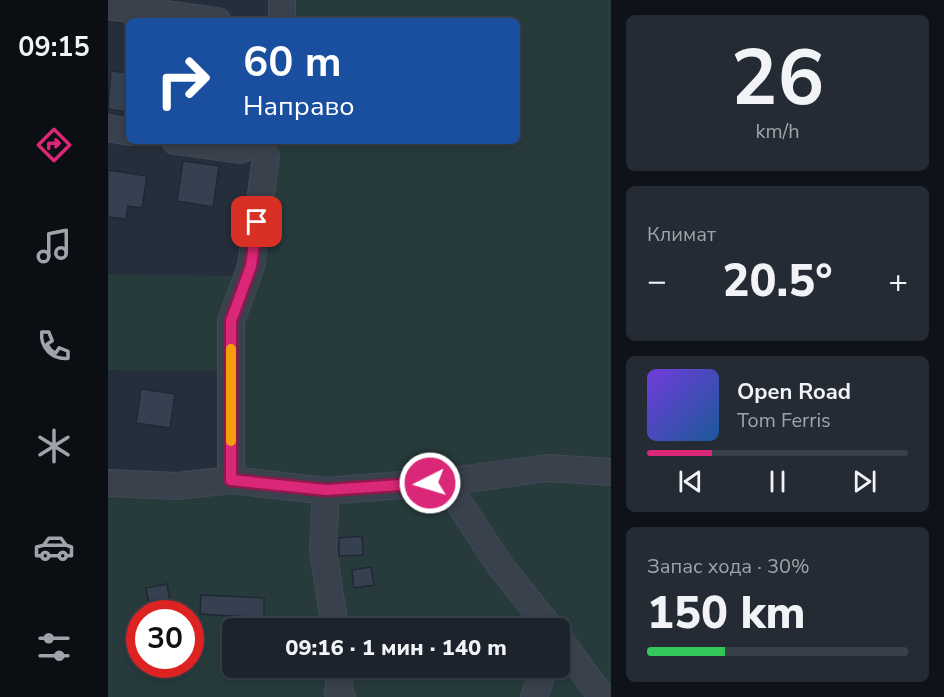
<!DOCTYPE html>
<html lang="ru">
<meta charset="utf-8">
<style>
:root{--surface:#1c232d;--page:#252b35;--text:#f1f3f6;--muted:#a0a4aa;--line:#3a4049;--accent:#db2777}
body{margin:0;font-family:"Nunito Sans",sans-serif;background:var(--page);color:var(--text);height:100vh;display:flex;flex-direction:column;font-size:22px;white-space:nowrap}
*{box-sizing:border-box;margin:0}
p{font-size:20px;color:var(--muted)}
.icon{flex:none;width:33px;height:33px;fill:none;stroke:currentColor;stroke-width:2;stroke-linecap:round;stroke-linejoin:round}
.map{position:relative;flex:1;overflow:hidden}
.sheet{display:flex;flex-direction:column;gap:15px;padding:15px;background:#0f1319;width:333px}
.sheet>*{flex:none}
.banner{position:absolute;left:18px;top:18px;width:394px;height:126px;border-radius:9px;box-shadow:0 3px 9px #0003,0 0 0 2px var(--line);background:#1a4fa0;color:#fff;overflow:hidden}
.speed{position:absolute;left:18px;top:600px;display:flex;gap:12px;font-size:30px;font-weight:700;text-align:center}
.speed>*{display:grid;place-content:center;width:78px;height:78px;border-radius:50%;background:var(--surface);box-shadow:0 3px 9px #0003,0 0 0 2px var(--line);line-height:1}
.speed .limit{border:9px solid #d22;background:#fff;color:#111}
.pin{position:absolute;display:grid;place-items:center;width:51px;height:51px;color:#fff;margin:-26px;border-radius:12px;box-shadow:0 3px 9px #0006}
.me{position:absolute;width:66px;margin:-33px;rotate:265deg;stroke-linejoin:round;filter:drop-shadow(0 0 4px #0008)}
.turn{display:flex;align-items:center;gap:21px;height:126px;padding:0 18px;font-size:27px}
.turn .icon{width:78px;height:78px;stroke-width:2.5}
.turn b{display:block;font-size:42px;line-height:51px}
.big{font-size:45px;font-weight:800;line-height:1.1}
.sheet .widget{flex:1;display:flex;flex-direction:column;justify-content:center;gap:9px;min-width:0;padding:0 21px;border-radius:9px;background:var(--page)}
.sheet .dial{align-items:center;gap:0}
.dial b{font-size:78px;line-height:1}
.song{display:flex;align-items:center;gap:18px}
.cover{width:72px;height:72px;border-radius:9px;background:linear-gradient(135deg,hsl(260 70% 55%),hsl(210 70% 35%))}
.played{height:6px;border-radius:3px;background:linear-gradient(90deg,var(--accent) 25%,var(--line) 25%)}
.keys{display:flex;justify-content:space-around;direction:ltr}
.heat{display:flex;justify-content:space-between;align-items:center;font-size:33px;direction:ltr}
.charge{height:9px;border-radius:4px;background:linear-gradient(90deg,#34c759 30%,var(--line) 0)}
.trip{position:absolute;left:114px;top:618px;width:348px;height:60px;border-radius:9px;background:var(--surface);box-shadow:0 3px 9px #0003,0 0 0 2px var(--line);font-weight:800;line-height:60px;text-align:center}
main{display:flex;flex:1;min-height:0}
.tabs{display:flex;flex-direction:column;width:108px;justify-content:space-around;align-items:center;background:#0b0e12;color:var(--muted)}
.tabs .icon{width:42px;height:42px}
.tabs .current{color:var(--accent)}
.tabs b{font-size:27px;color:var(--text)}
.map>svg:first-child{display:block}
.green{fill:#273b3d;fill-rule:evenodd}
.building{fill:#354150;stroke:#202833;stroke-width:1.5}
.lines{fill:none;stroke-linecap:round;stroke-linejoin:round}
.minor-casing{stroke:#424a55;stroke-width:28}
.minor{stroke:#39414c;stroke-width:26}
.route-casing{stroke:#8e194d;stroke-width:15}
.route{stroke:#db2777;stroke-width:10}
.slow{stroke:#f59e0b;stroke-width:10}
</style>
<main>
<nav class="tabs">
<b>09:15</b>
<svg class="icon current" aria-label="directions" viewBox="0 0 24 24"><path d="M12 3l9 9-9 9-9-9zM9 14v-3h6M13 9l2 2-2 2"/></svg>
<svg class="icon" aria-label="music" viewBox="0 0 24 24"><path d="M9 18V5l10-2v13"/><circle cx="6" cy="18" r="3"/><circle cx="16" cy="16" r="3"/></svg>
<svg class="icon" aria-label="phone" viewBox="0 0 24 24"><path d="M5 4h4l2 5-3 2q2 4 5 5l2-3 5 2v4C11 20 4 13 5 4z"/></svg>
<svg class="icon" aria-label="climate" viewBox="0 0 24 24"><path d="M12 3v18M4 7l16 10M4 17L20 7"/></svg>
<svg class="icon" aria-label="car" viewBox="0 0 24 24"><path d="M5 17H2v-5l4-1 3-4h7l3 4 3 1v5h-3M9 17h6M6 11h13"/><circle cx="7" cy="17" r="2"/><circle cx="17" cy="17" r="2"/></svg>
<svg class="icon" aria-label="filters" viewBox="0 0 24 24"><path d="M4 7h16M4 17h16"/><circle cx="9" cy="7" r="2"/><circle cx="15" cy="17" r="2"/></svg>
</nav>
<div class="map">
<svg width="503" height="697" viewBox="0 0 503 697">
<rect width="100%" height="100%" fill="#252f3c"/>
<path class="green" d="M183 0H503V463L340 470 244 479 162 477 131 473 120 371 0 370V274L135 276 155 158 167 141H410V21H182Z
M437 477 503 481V697L452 630 354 490Z
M121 488 205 497 223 628H124V668H230L223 691 214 697H0V492ZM32 614H82V664H32Z
M334 493 431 628H231L224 502Z
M452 653 487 697H431L441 668H452Z
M237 668H431L421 697H242Z"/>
<path class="building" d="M3 71 21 73V112L0 109Z
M75 161 111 166 105 207 69 201Z
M0 170 39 176 34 208 20 206 18 219 0 217Z
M33 389 67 394 62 428 28 423Z
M254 536 255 555 231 556V538Z
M263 567 266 585 246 588 244 570Z
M59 584 62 601 41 605 38 588Z
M93 595 156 598V618L92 614Z"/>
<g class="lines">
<g class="minor-casing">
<path id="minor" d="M0 6 110 21
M174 21V0
M0 128 21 132
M67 141 132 150 151 141
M123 480V321L143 266 158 157 151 141
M344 481 345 494 391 564 442 628
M0 483 69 486 123 480 218 491 344 481 439 468 503 472
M218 491 215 550 227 628
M452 640 494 697
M233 668 230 693 234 697
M426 697 436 668"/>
</g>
<use href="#minor" class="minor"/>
</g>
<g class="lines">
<g class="route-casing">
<path id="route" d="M149 222 143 266 123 321V480L218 490 322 483"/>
</g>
<use href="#route" class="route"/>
<path class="slow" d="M123 349V441"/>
</g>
</svg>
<div class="speed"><div class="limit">30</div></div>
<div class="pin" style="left:149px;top:222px;background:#d93025"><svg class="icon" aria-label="arrive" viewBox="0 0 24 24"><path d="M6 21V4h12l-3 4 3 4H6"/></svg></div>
<svg class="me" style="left:322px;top:483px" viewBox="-20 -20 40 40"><circle r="17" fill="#db2777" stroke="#fff" stroke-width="3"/><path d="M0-11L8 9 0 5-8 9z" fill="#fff"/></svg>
<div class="trip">09:16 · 1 мин · 140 m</div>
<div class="banner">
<div class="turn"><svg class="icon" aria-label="right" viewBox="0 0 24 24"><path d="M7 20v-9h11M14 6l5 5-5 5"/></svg><div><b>60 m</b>Направо</div></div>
</div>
</div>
<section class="sheet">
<div class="widget dial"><b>26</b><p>km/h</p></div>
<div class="widget"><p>Климат</p>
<div class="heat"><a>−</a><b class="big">20.5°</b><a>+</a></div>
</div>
<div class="widget">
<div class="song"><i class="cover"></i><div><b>Open Road</b><p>Tom Ferris</p></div></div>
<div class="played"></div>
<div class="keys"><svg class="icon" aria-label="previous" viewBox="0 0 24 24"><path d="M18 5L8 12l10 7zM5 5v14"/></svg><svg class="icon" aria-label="pause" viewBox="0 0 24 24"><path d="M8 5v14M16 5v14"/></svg><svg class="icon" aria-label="next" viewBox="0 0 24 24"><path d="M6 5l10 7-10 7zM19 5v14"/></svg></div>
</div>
<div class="widget"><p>Запас хода · 30%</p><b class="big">150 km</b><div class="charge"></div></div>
</section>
</main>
